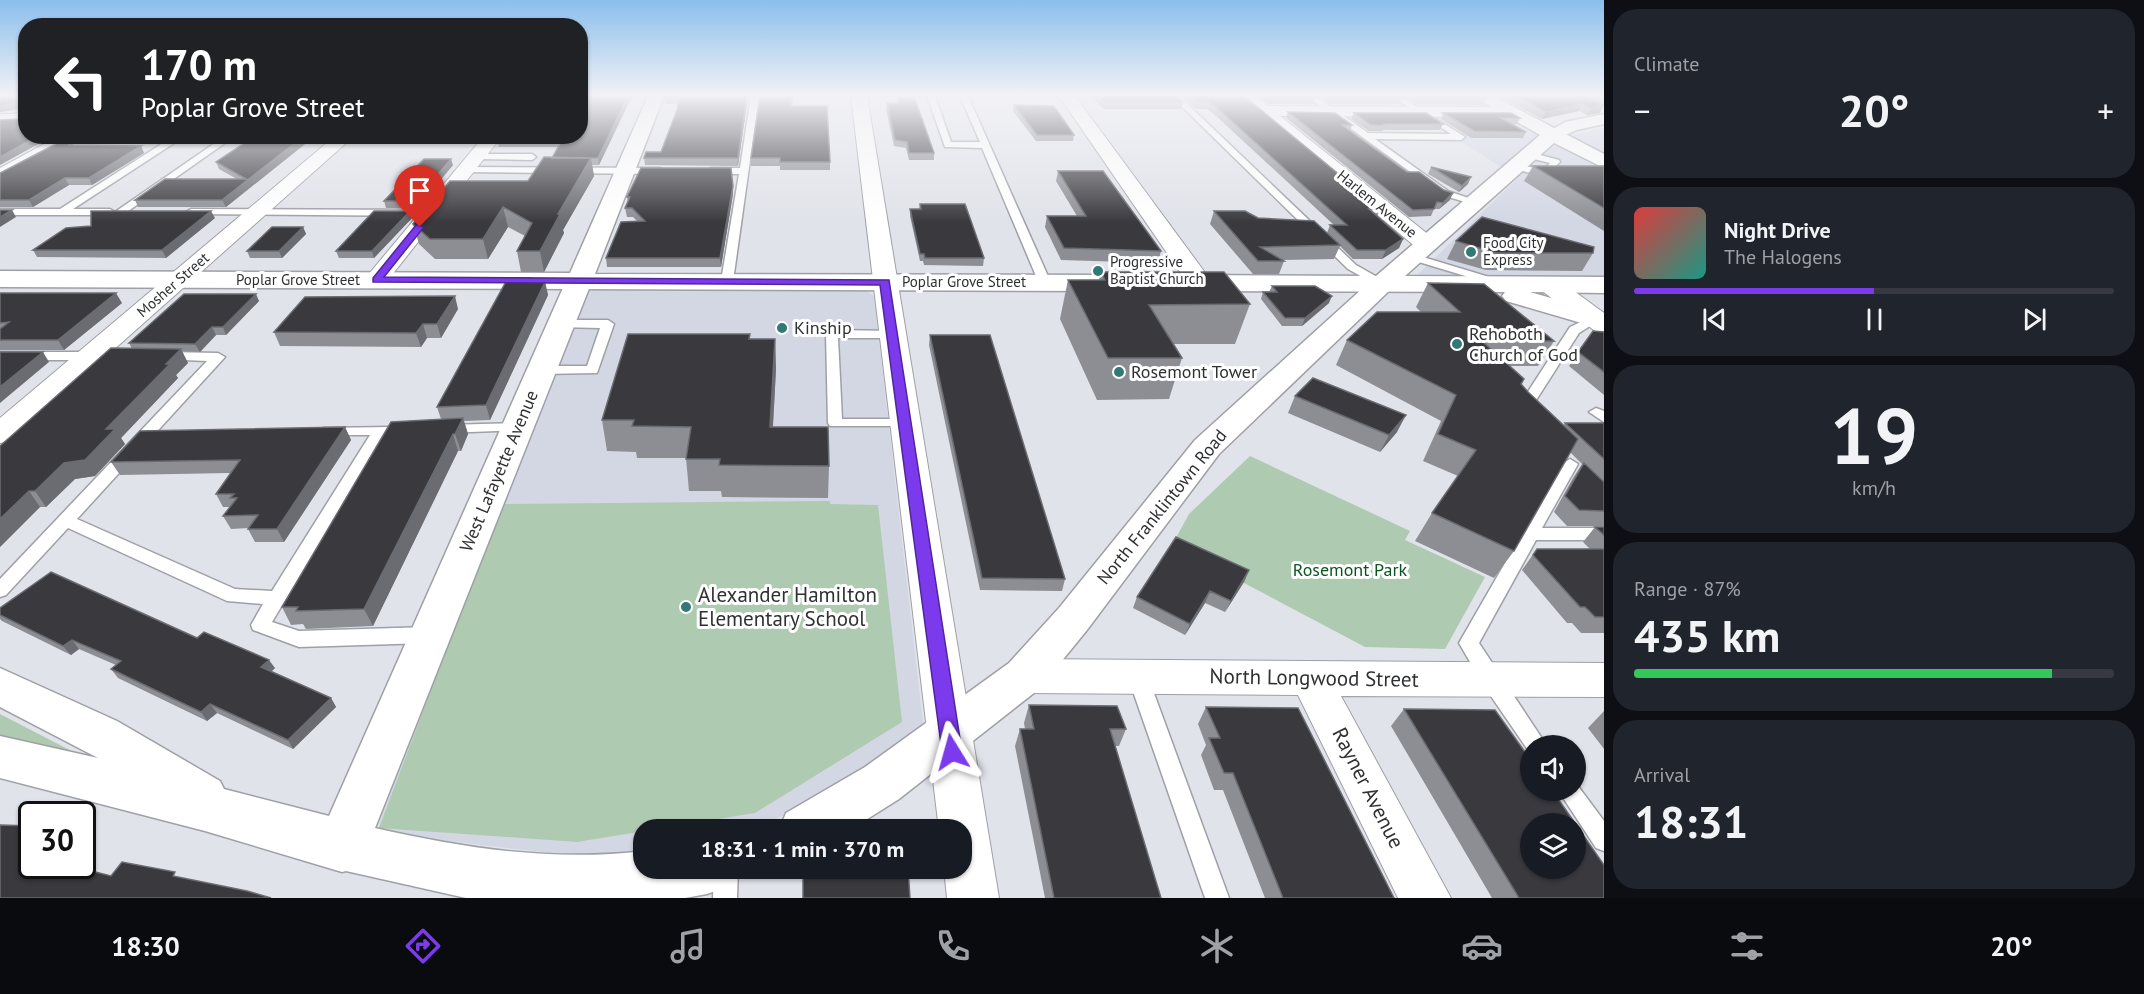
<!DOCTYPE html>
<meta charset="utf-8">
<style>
:root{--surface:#171b24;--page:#20242c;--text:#f1f3f6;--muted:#9ea1a6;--line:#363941;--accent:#7c3aed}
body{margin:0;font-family:"PT Sans",sans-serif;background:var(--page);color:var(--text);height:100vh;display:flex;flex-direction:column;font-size:22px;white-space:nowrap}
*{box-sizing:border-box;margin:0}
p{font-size:20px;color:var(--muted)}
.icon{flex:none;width:33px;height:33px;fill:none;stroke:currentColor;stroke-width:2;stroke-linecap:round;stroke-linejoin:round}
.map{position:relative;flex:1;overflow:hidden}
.side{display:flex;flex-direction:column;gap:9px;padding:9px;background:#0d0f14;width:540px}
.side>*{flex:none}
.banner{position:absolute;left:18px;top:18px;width:570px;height:126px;border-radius:24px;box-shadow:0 2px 4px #0004;background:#202124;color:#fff;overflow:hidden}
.controls{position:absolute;left:1520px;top:735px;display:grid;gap:12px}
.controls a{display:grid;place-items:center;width:66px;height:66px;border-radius:50%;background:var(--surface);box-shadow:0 2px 4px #0004;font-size:30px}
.speed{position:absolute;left:18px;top:801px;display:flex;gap:12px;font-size:30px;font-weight:700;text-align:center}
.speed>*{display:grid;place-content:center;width:78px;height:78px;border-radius:50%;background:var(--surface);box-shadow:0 2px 4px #0004;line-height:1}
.speed .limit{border:3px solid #111;border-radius:9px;background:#fff;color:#111}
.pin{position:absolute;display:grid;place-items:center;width:51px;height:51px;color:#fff;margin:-62px -26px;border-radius:50% 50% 50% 0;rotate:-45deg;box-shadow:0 0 6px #0007}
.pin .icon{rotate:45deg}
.me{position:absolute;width:66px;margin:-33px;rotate:352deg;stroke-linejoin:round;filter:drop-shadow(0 0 4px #0008)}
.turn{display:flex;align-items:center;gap:21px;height:126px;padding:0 24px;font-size:27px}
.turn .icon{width:78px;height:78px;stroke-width:2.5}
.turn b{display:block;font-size:42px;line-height:51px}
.big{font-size:45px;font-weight:700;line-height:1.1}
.side .tile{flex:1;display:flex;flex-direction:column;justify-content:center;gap:9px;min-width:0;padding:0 21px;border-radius:24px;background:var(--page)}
.side .dial{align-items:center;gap:0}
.dial b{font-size:78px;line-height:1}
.song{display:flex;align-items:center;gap:18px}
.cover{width:72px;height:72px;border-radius:9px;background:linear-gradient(135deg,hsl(0 70% 55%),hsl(170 70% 35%))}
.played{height:6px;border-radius:3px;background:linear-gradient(90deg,var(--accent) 50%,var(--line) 50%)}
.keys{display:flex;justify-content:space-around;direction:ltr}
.heat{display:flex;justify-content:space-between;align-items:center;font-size:33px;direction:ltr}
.charge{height:9px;border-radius:4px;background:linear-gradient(90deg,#34c759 87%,var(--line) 0)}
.trip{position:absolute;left:633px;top:819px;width:339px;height:60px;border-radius:24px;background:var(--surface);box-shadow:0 2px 4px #0004;font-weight:700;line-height:60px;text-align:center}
.dock{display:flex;height:96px;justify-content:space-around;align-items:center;background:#090b0e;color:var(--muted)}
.dock .icon{width:42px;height:42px}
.dock .current{color:var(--accent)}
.dock b{font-size:27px;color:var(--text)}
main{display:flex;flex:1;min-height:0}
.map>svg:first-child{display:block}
.built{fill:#d3d7e4}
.green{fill:#aecab1}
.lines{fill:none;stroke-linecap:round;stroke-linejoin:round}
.service-casing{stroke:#9ea0a6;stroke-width:3}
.minor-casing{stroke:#9ea0a6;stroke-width:2}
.tertiary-casing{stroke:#9ea0a6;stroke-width:3}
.secondary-casing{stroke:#9ea0a6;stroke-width:3}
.service{fill:#fff;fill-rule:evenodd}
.minor{fill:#fff;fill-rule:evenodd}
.tertiary{fill:#fff;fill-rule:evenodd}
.secondary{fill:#fff;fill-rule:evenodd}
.wall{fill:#8d8e94}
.shaded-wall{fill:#6b6c72}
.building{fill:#39393e;stroke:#6b6c72;stroke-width:1.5;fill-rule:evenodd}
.route{fill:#7c3aed;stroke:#51269a;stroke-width:1.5}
.poi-dot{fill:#307974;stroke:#fff;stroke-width:2}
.labels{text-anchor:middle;stroke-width:6;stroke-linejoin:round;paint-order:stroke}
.far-street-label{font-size:15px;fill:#2f3032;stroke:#fff}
.far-poi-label{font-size:15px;fill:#2f3032;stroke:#fff;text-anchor:start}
.poi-label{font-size:18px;fill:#2f3032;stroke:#fff;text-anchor:start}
.street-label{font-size:18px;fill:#2f3032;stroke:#fff}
.park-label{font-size:18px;fill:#0d5322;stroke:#fff}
.near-poi-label{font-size:21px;fill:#2f3032;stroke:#fff;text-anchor:start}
.near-street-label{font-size:21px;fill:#2f3032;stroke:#fff}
</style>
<main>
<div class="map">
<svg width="1604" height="898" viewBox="0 0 1604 898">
<rect width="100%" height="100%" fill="#e1e3ea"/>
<path class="built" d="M1420 115H1501L1604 170V279L1414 278 1518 178Z
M1604 128V154L1569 136Z
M596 289 857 290 866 291 874 296 923 723 916 734 864 775 788 814 747 829 644 830 643 852 568 855 393 835 379 828V813L585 293Z"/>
<path class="green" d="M1250 456 1410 531 1405 540 1485 577 1445 649 1365 647 1172 545 1189 514Z
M830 501V504L878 505 902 722 755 813 577 842 379 828 501 504Z
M0 714 83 757 0 744Z"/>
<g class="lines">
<g class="service-casing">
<path id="service" d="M751 96H759L733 281 727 284 721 281 739 174H711L706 171 711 168H740Z
M927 96H935L951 142H980L960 96H968L1051 283 1049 285 1045 286 1039 283 982 148 945 147Z
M1171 96H1179L1356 265 1386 282V286H1378L1348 269Z
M1306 96H1315L1368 133 1451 134 1391 96H1400L1465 137 1461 140 1375 139 1448 191 1480 202 1475 205 1442 195Z
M26 109V114L0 126V121Z
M174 136H185L73 209H110L115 212 225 136H235L124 214 115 212 110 215H0V209H60Z
M1529 152 1559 160 1560 162 1545 176 1513 169V165L1516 164 1543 170 1550 163 1526 157V153Z
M478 154H532L536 157 532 160 475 159V155Z
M466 167 660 168 665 171 660 174 463 172 461 170Z
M191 209 431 210 436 213 431 216 187 214 186 212Z
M1413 254 1499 280 1501 282 1495 285 1409 259 1408 257Z
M1595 315 1601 319 1579 333 1526 416H1516L1514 413 1570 327Z
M561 320H608L614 324 597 373 541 374 534 370 541 366H587L600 328 557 327 555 324Z
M832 330 897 331 899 334 893 338H838L842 419H905L910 420 912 423 910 426H830L828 423 826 334Z
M0 352H93L100 356 93 360H0Z
M165 352 218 353 225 357 77 519 235 589 272 591 370 435H328L321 431 323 428 390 427 392 430 385 434 272 622 299 631 428 627 435 630 437 635 435 640 428 643 299 647 253 630 251 625 263 604 227 601 68 528 6 595 0 597V579L207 361 160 359 158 356Z
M1596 408 1604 411V422L1589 412Z
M517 423 522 424 524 427 522 430 445 433 438 429 445 425Z
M1570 459 1578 464 1542 528H1604V540H1536L1479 643 1547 746H1530V753L1484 686 1459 643 1562 464Z
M1138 669 1145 671 1148 677 1229 898H1205L1128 677 1131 671Z
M1575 782 1604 821V851L1596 848 1558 790H1575Z
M714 868H738L737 898H713Z"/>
</g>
<g class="minor-casing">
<path id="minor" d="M851 96H867L999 898H947L944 868H962V830H939Z
M1059 96H1075L1209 278 1212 283 1209 288 1200 290 1191 288Z
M1237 96H1255L1267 106 1509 107 1517 112 1509 117 1280 116 1434 239 1437 244 1434 249H1418Z
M0 114H26V124H0Z
M59 136H81L0 182V168Z
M335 136H354L11 441 0 443V418Z
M484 136H502L384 285 376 287 368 285 364 280 368 275Z
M1550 278 1559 280 1604 313V333L1595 331 1541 290 1538 285 1541 280Z
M1024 659 1604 663V697L1341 696 1451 898H1398L1298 695 1024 693 1009 688 1003 676 1009 664Z"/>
</g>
<g class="tertiary-casing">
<path id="tertiary" d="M1604 114V124L1577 130 1552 141 1543 135 1565 122Z
M579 273 588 276 592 281 375 828C463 848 553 862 644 851V868H733L726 887 707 894 685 898H466L346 871 342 872 205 831 0 778V736L98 758 0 707V668L117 721 220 781 224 789 329 816 566 281 570 276Z
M1382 276 1391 279 1395 284 1391 289 1219 454 1087 630 1039 689 899 799 850 830H779L786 813 865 767 1009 663 1059 608 1195 440 1373 279Z"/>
</g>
<g class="secondary-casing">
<path id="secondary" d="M648 96H664L595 274 1113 275 1122 278 1126 283 1122 288 1113 291 0 287V271L570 273Z
M1472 96H1493L1604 154V168L1554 143 1405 276 1604 277V293L1530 292 1604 313V325L1595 327 1506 301 1502 296 1505 292 1189 291 1180 288 1176 283 1180 278 1189 275 1376 276 1540 135Z"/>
</g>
<use href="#service" class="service"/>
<use href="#minor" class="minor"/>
<use href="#tertiary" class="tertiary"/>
<use href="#secondary" class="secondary"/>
</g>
<path class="wall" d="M632 96 599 165H592L594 176 563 230 564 233 544 272H521L517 251 525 236 508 227 488 259H435L419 244 413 224 528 181 552 158 558 147H499L497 140Z
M748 96 738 166 645 165 644 158 661 152 677 110 678 104H665L664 97Z
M896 96H914L934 153V160H909L906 148 894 146 886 109 887 103H897Z
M1090 96H1177L1183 102 1181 109H1104Z
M1182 96H1244L1381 209 1377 216 1403 239 1399 248 1382 259H1353L1340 246 1334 259 1283 260 1284 261 1279 274H1253L1210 224 1214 211 1258 218 1327 233 1330 225H1334L1215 115 1207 109H1196Z
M1258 96H1315L1316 97 1313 104H1268Z
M1319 96H1401L1403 97 1400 104H1330Z
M1404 96H1483L1486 98 1483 105 1417 104Z
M1498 96H1585L1600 113 1587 115 1579 111 1542 119Z
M1585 96H1604V105Z
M1014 105 1074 135 1073 141H1036L1013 111Z
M792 106 830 162V170H780V166H751V158Z
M1288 112 1352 125 1350 131 1407 172 1450 200 1439 209H1434L1431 216 1409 217 1286 118Z
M1354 113 1443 124 1440 130H1383L1382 131H1369L1351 119Z
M1443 113 1520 118 1517 124H1512L1526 132 1523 138H1471L1441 119Z
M255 136H315L226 207H138L135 200 237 179 219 169 216 162Z
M428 136H440L434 143Z
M73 143V145L141 146 144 153 92 185H69L33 207H0V173Z
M453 165 427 196 428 200 421 208H386L384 201Z
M1533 166H1604V231L1524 181Z
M1431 167 1468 184 1459 192 1428 174Z
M1058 171 1161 251 1158 263 1061 260 1045 227 1047 216H1077L1056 181Z
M733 194 721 267H607L606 258 637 221 633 217H627L625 208 628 203 627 197Z
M920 204 984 258 983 266 924 265 923 261H920L910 216V209H919Z
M215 218 166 258 37 257 33 250Z
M412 218 374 258H339L336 251Z
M303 227 306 234 282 258H250L247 251Z
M1456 241 1593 253 1582 271 1486 270 1447 259Z
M1101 272 1250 304 1235 344H1174L1182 358 1169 399 1097 400 1060 319 1068 280H1099Z
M531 282H545L548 295 490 420 464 421 468 434 461 451H458L373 626 306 629 303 624 291 625 282 607 441 419 437 407Z
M1428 283 1554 341 1538 366H1510L1521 384 1528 392 1564 425 1565 423H1604V526H1567L1554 512 1573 478 1582 464 1570 452 1514 551 1494 578 1415 541 1432 513 1458 476 1423 461 1441 421 1336 365 1347 340 1421 312 1416 307Z
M1272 286 1329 303 1302 326H1282L1261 299 1263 292H1269Z
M0 293 122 303 64 350H0Z
M259 301 226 335H216L200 352 182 351 188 363 176 375 178 378 121 438 125 444 95 476 75 479 46 507H40L0 547V446L132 349 129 343Z
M458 309 441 338H427L421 347 280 346 274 332Z
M1593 331 1604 332V395L1569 366Z
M930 335 1065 579 1062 591 980 590 929 345Z
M750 339H775L776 369 773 427 829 466 828 498 722 497 721 491H689L686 458H637L636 452 607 451 602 420Z
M1295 396 1397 432 1380 452 1288 413Z
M345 427 351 440 284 542H255L248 529 249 528 231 529 223 516 230 507H223L216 494 230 473 120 475 111 462Z
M1595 527H1604V633H1581L1572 623H1567L1522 570 1537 549H1590L1583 542Z
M1249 570 1244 582 1225 612 1205 603 1185 635 1133 608 1137 597Z
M0 608 197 638 275 668 271 671 331 698 336 707 293 749 217 713 207 721 118 678 111 669 116 665 79 649 71 655 2 621 0 619Z
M1029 705 1126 729 1119 746H1115L1161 898H1045L1015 746 1020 729H1025L1024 723Z
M1206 707 1394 898H1265L1223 790H1214L1201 755 1206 745 1198 724Z
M1404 709 1604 898H1492L1391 726Z
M1604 711V749L1588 728Z"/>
<path class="shaded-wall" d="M628 96H632L599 165 598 158Z
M747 96H748L738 166V158Z
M25 102 26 108 0 112V106Z
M1582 104 1579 111 1542 119 1546 112Z
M1604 105 1600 113 1587 115 1591 108Z
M38 136H53L0 165V157Z
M304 136H315L226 207 222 200Z
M433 136H440L434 143Z
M69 137 73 143V151L69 145Z
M141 146 144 153 92 185 89 178Z
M591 158 594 176 563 230 564 233 544 272 540 251 558 214Z
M451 159 453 165 427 196 428 200 421 208 419 201 422 193Z
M1471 177 1468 184 1459 192 1462 186Z
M65 178 69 185 33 207 29 200Z
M733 186V194L721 267 720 258Z
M1453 193 1450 200 1439 209 1443 203Z
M503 207 508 227 488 259 483 239Z
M12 210 16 217 0 227V217Z
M211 211 215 218 166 258 162 250Z
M410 211 412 218 374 258 372 251Z
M303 227 306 234 282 258 279 251Z
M1403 239 1399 248 1382 259 1386 250Z
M545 282 548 295 490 420 486 405Z
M116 293 122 303 64 350 58 340Z
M256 294 259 301 226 335 223 327Z
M455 296 458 309 441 338 437 324Z
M1332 296 1329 303 1302 326 1305 318Z
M423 324 427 338 421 347 416 333Z
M212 327 216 335 200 352 195 344Z
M775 339 776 369 771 459 770 427Z
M181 349 188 363 176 375 178 378 121 438 125 444 95 476 75 479 46 507 35 491 64 463 106 429 166 364Z
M43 352 49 362 0 403V387Z
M1406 415 1397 432 1380 452 1389 435Z
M463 418 468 434 461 451 455 434Z
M345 427 351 440 284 542 277 529Z
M453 434 458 451 373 626 364 609Z
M29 491 40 507 0 547V519Z
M1249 570 1244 582 1225 612 1231 601Z
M1210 591 1205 603 1185 635 1190 624Z
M72 640 79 649 71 655 63 646Z
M269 660 275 668 267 676 261 667Z
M331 698 336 707 293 749 288 740Z
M210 704 217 713 207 721 201 712Z"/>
<path class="building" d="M0 96H26V136H38L0 157V120L24 119 25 102 0 106Z
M580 96H628L598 158H552L562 140H497L500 136H580Z
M665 96H747L738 158H644L646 152H661L677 110 679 97H664Z
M760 96H793L791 106H827L830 162H780V158H751Z
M897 96H914L934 153H909L907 142 895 140 887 103H899Z
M1099 96H1177L1183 102H1106Z
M1192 96H1244L1381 209H1369L1403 239 1386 250H1357L1330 225H1347L1217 108 1209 102H1198Z
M1269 96H1315L1316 97H1270Z
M1332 96H1401L1403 97H1333Z
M1418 96H1483L1486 98 1420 97Z
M1515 96H1585L1604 105 1591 108 1582 104 1546 112Z
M1014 105 1054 106 1074 135H1037Z
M1288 112 1335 113 1352 125H1342L1407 172H1419L1444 190 1453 193 1443 203 1437 202 1434 209 1413 210Z
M1354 113H1426L1443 124H1383L1385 125H1371Z
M1443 113H1511L1520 118H1501L1526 132 1474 131Z
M255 136H304L222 200H135L165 179H246L216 162Z
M69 137V145L141 146 89 178H65L29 200H0V173Z
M544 157 591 158 558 214H560L540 251H517L532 223 503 207 483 239H430L413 224 450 181H528Z
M424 159H451L422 193H426L419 201H384Z
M1533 166H1604V208Z
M1431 167 1471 177 1462 186Z
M641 168H731L733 186 720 258H606L621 222 645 221 632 208H625L630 197H627Z
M1058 171H1103L1161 251 1064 248 1047 216H1086Z
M920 204H965L984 258H925L924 254H920L910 209H921Z
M0 210H12L0 217Z
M91 211H211L162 250H33L66 228 91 226Z
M374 211H410L372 251H336Z
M1214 211H1245L1258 218 1314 221 1340 245 1260 247 1284 261H1258Z
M1482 217 1594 247 1593 253H1496L1456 241Z
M272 227H303L279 251H247Z
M1101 272H1224L1250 304 1149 305 1182 358H1108L1068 280H1105Z
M508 278H530L527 282H545L486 405 437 407Z
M1428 283 1484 284 1554 341H1482L1524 379 1521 384 1528 392 1578 439 1514 551 1432 513 1476 450 1438 434 1456 395 1347 340 1377 312H1460Z
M1272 286H1315L1332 296 1305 318H1285L1263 292H1277Z
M0 293H116L58 340H0V329L9 322 0 323Z
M184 294H256L223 327H212L195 344 129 343Z
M455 296 437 324H423L416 333 274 332 305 297Z
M1593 331 1604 332V372L1578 352Z
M628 334H750L749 339H775L770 427H828L829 466 719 465 720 459H686L691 427 632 426 634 420H602Z
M930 335H990L1065 579 982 578Z
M111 348 181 349 166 364H170L106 429H115L85 460 64 463 35 491H29L0 519V446Z
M0 352H43L0 387Z
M1313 378 1406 415 1389 435 1295 396Z
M463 418 455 434H453L364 609 296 611 298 607H282L391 422Z
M1565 423H1604V459Z
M345 427 277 529H248L258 515 223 516 237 498H230L234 494H216L240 460 111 462 140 431Z
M1584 463 1604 482V511L1579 510 1565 496Z
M1595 527H1604V535Z
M1176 537 1249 570 1231 601 1210 591 1190 624 1137 597Z
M1537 549H1604V617H1595L1585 607H1580L1533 555Z
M51 572 197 638 204 632 269 660 261 667 331 698 288 740 210 704 201 712 111 669 121 661 72 640 63 646 0 615V608Z
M1029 705 1117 706 1126 729H1110L1161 898H1054L1020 729H1034Z
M1206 707 1298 708 1394 898H1283L1233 773H1224L1209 738H1220Z
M1404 709 1495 710 1530 759V790H1552L1604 865V898H1519ZM1530 824H1575V868H1530Z
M0 825 32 826V866H72L111 876 122 862 175 872 173 876 247 891 271 898H0Z
M803 868H908L910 898H803Z"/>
<linearGradient id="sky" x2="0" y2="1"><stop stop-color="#8bbeed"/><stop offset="0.43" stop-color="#f2f2f6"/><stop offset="1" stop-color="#f2f2f6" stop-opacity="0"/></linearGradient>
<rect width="1604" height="222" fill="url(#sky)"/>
<path class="route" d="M416 225 424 227 384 277 889 280 962 752 959 758 952 761 945 758 942 752 880 285 373 282V278Z"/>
<g class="poi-dot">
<circle cx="1471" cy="252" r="6"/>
<circle cx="1098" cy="271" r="6"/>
<circle cx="782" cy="328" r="6"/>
<circle cx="1457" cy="344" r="6"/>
<circle cx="1119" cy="372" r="6"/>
<circle cx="686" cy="607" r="6"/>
</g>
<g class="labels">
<g class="far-street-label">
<text transform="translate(1377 204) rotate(39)" y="5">Harlem Avenue</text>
<text x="298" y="285">Poplar Grove Street</text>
<text x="964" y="287">Poplar Grove Street</text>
<text transform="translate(173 285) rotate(-41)" y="5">Mosher Street</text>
</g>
<g class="far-poi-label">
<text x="1483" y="248">Food City<tspan x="1483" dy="17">Express</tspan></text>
<text x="1110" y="267">Progressive<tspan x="1110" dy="17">Baptist Church</tspan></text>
</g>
<g class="poi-label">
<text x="794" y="334">Kinship</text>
<text x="1469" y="340">Rehoboth<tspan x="1469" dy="21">Church of God</tspan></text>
<text x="1131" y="378">Rosemont Tower</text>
</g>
<g class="street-label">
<text transform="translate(499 471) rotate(-67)" y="6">West Lafayette Avenue</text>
<text transform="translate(1162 507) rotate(-51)" y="6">North Franklintown Road</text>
</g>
<g class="park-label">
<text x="1350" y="576">Rosemont Park</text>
</g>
<g class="near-poi-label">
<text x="698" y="602">Alexander Hamilton<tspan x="698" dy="24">Elementary School</tspan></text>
</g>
<g class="near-street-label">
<text transform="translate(1314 678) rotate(1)" y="7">North Longwood Street</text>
<text transform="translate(1368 788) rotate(63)" y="7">Rayner Avenue</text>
</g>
</g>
</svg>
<div class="controls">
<a><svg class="icon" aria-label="sound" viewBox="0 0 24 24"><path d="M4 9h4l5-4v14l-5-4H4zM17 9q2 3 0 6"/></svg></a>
<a><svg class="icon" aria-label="layers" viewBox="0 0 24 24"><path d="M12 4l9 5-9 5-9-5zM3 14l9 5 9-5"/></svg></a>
</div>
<div class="speed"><div class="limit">30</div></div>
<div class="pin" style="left:420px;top:227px;background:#d93025"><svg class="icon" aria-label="arrive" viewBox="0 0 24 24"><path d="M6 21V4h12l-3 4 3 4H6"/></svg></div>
<svg class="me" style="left:952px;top:752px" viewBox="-20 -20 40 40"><path d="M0-17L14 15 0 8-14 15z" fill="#7c3aed" stroke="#fff" stroke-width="4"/></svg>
<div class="trip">18:31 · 1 min · 370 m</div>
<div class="banner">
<div class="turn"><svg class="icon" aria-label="left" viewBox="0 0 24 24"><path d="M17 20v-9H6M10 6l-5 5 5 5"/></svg><div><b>170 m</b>Poplar Grove Street</div></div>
</div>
</div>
<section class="side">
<div class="tile"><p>Climate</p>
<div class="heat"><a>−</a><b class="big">20°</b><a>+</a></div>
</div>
<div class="tile">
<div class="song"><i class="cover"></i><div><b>Night Drive</b><p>The Halogens</p></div></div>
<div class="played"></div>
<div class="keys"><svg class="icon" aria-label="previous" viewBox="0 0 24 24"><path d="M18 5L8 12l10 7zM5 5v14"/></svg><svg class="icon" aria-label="pause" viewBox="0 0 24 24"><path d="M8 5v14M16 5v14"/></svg><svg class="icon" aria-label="next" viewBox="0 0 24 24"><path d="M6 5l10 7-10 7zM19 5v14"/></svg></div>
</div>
<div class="tile dial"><b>19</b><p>km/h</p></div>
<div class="tile"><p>Range · 87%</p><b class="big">435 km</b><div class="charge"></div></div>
<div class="tile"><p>Arrival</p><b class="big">18:31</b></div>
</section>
</main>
<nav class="dock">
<b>18:30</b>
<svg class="icon current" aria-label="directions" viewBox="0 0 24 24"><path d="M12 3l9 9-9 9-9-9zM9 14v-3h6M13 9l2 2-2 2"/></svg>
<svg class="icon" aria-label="music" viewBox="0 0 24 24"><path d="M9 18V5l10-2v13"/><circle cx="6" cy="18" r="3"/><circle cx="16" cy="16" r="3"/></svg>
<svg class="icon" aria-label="phone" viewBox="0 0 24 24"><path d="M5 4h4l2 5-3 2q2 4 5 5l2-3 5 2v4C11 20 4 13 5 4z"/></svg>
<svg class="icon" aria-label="climate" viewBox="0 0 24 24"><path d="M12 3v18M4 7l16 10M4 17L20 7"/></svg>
<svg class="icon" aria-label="car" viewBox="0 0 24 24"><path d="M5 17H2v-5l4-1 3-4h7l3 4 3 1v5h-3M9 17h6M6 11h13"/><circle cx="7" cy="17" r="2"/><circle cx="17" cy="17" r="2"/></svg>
<svg class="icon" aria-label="filters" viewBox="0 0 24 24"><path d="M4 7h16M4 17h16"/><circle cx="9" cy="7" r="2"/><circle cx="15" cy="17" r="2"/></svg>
<b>20°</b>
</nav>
